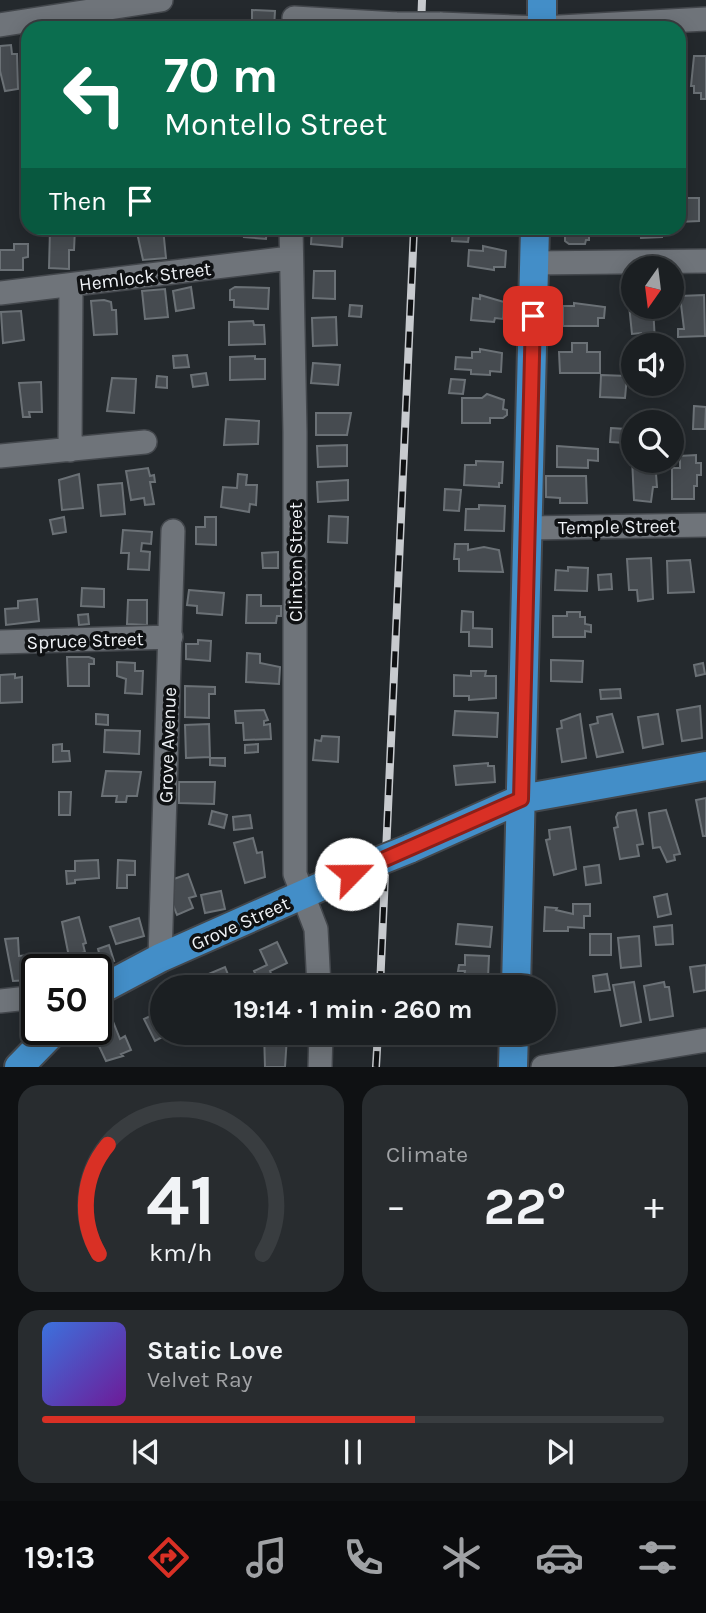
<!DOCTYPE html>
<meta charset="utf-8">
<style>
:root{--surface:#1b1f22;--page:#282c2f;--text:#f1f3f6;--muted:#a0a2a5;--line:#393d40;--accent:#d93025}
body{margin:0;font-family:Karla,sans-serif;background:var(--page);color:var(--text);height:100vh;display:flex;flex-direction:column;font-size:26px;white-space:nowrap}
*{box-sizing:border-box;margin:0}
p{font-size:23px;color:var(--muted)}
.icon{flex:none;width:38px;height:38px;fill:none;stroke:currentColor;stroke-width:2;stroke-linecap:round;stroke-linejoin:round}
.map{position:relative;height:1067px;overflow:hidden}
.sheet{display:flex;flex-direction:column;gap:18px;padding:18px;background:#0f1113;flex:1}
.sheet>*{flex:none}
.guide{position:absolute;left:21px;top:21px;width:665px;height:214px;border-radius:21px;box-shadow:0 4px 18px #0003,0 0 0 2px var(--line);background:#0b6e4f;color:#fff;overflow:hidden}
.needle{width:46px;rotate:194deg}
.controls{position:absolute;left:621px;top:256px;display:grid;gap:14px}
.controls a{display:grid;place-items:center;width:63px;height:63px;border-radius:50%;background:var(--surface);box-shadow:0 4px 18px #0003,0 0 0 2px var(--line);font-size:35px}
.speed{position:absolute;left:21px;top:954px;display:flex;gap:14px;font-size:35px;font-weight:700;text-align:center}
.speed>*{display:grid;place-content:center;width:91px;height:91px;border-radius:50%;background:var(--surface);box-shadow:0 4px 18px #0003,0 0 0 2px var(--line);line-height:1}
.speed .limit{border:4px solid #111;border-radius:10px;background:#fff;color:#111}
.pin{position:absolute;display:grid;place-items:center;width:60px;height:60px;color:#fff;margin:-30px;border-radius:14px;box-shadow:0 4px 10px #0006}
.me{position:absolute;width:77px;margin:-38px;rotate:67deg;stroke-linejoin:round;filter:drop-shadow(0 0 5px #0008)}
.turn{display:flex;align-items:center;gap:24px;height:147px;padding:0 28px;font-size:32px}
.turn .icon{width:91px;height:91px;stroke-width:2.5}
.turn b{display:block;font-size:49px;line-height:60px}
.then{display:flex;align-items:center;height:66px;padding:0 28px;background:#0003;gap:14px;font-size:26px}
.big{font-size:52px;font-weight:700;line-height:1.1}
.sheet .widget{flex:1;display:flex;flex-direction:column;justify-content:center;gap:10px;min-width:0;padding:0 24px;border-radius:21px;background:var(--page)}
.sheet .dial{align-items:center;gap:0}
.dial svg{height:182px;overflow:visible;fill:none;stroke:var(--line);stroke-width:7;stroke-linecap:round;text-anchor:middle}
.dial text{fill:var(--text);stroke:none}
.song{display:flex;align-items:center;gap:21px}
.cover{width:84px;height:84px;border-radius:10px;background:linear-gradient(135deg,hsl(220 70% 55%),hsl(280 70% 35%))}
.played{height:7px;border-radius:4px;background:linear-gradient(90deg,var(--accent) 60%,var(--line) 60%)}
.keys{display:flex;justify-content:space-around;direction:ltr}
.heat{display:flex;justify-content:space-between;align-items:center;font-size:38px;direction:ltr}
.sheet .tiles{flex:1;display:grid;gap:18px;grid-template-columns:1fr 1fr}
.widget:last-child{grid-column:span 2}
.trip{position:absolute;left:150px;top:975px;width:406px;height:70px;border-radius:35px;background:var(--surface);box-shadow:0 4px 18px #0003,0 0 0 2px var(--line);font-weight:700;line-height:70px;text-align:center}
.tab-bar{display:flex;height:112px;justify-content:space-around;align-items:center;background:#0b0c0e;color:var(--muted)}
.tab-bar .icon{width:49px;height:49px}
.tab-bar .active{color:var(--accent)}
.tab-bar b{font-size:32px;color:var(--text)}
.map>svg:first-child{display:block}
.building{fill:#464b50;stroke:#6b7176;stroke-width:2}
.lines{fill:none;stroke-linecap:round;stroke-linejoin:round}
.minor-casing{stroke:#43474c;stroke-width:26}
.major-casing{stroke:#43474c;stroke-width:32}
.minor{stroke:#6f747a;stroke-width:23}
.major{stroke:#438ec8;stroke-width:28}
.rail-casing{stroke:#c7cace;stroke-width:8}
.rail{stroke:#0f1113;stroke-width:5;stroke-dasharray:16;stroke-linecap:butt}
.minor-bridge-casing{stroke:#43474c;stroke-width:26;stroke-linecap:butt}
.major-bridge-casing{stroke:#43474c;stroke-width:32;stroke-linecap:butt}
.minor-bridge{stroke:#6f747a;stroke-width:23}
.major-bridge{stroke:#438ec8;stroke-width:28}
.route-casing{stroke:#8d1f18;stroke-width:18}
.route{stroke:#d93025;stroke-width:12}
.labels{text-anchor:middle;stroke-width:7;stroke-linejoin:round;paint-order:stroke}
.street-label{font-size:19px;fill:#f0f3f7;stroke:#0f1113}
</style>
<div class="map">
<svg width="706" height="1067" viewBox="0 0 706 1067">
<rect width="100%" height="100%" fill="#24292d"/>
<path class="building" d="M252 10 275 11 274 28H252Z
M164 22 166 28H147L146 25Z
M11 45 12 54H17L18 89 5 91 0 71V46Z
M694 56H706V99H701V93H694V86H691Z
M679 198H699V221L679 222Z
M68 228H75L74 250H69V269L49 268 50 229Z
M136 228H163L166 258 143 260Z
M245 228H267L266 239 244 237Z
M312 228H343L342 247 311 244Z
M453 228H470L468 242 452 241Z
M565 228H589V240H586L585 244H569L565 241Z
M637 228H662V237L641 238 640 228Z
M14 244H28V257L23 258V270H0V250H14Z
M483 246 506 251 505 267H494V270L468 266 469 250 483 251Z
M314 271H335V299L313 298Z
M191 287 194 308 176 311 173 291Z
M235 287 269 288 268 309 234 307V300H230V290Z
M165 289 168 317 145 319 142 291Z
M634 294V306H653L655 342 642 343 641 333 632 334 628 295Z
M480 295 504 302 503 319 495 318 494 322 471 320 473 298 480 299Z
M704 295 705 336 678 337V329H684L680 296Z
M104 300 111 302 112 310H116L117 334 94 335 91 301Z
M574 303 605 307 604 318H598V326H563V306H574Z
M350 305 362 306 361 317 349 316Z
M21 311 24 340 3 343 1 312Z
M336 317 337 345 313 346 312 318Z
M253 321 254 325H264L265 344 229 345V322Z
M572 343H587V352H600V373H560L559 352H572Z
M480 349 502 353 501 372 490 371V375L471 374V370L455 369 456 357 472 358V352H480Z
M187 355 189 367 174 368 173 356Z
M255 356V359H265V379L230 380V357Z
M313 363 340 365 338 385 311 383Z
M206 373 208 385 193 387 191 375Z
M601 375 627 376 625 398 600 397Z
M157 376 167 377V388L156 387Z
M112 378 136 379 134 413 107 411Z
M451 379 465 380 463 394 449 393Z
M41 382 42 412H29L30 417H23L19 383Z
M487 394 504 400 503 409 507 410V415L503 418H490V423H462V398H482Z
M694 406 706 407 705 429H693Z
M316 413H351L347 435H316Z
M226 419 259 421 258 444 224 445Z
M611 428 626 429 625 443 610 442Z
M347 445V466L318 467 317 446Z
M557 446 598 449V461L588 460V468L557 467Z
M696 455V463H701V475H697V486H694V499H672V468H680V456Z
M632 458 655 460 657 487H653L651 502 634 500Z
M476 461 503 462 502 483H499V487L464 485 465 465H476Z
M148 468 150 476 154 475 155 482H150L154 504 145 505 144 498 131 500 126 471Z
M79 474 83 508 62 510 59 480Z
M238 474 247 475 246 485H257L256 505 250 504 249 512 221 507 223 487 237 488Z
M546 476H586L587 503H560V498L546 497Z
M348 480V500L318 502 317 482Z
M122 483 125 514 101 516 98 485Z
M445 489 461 490 459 511 444 510Z
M479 505 505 506 504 531 465 530 466 509H479Z
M329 516 348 517 347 543 328 542Z
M64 517 66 532 53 534 50 520Z
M205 517H216V545L196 544V527H205Z
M123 530 152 532 151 544 142 543 141 551 150 552 149 570 128 569 129 553H121Z
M455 544H468V550L484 547 499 550 503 572 459 571V559H454Z
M278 552V568H263L262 553Z
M651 558 653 599 638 601 637 590H629L627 559Z
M690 560 694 592 668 593 667 561Z
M568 567 588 568 587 591 555 590 556 570 568 571Z
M611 574 612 589 599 590 598 575Z
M82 588 104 589V607L81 606Z
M189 590 224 593 222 615 197 613V606L187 605Z
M247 595H261V606H281V616H277L276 623H246Z
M37 599 39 621 6 625 5 609 18 608V601Z
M128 600H147V625L127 624Z
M462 611 473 612V628L492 629V647L469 646V632H461Z
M567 612H580V617H585V624L591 625V632L585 631V637H553V616H567Z
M88 614 89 624 79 625 78 615Z
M198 640 211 641 210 661 186 659V644H198Z
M247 653 260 654V663L280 667 279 684 246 682Z
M67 657H89L94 659V664H89V686H68Z
M551 660 583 661 582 682 551 681Z
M117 662 135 663V671H143L142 694 125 693 126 679 117 676Z
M703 663 705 674 696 676 694 665Z
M471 671H486L485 676H496V698L469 700V696H454V675L471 676Z
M15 674V678L22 677V702L0 703V675Z
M185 686 215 687V694H209V718L185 717Z
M620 689 621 698 601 699 600 690Z
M700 706 702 738 682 741 677 710Z
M264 710 268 720 264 721V725L270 724 271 739 244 740 243 723H236L235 711Z
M455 711 498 713 497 737 453 735Z
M96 714 108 715V725L96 724Z
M580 714 586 758 562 762 557 729 562 728 561 721Z
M612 714 623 752 597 757 590 725 598 723 597 717Z
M658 714 663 744 643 748 638 717Z
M209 724 210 757 186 758 185 725Z
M105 730 140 731 139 754 104 752Z
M322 736 339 737 338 762 313 760 315 740 321 741Z
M62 744V751H69L70 761 53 762V745Z
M258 744V752L245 753V745Z
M210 758H225V766L210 765Z
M488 763V766H494L495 782 456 785 454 766Z
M106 771 141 772 137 796H127L126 802H116L117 796H102Z
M179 782H215L214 804 179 803Z
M59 792H71L70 815H59Z
M706 798V836H703L696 800Z
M636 810 643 844 637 845 639 856 620 859 614 828 618 827 616 817 618 813Z
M666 810 680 854 674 855 675 860 667 862 660 847 653 848 649 813Z
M212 811 227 815 224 828 209 824Z
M250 815 252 828 234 830 233 817Z
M570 827 576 869 554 875 546 840 550 839 549 830Z
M253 838 257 853 262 852 265 877 245 883 234 843Z
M98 860 99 878 75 880V883L67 884 66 871H75V861Z
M118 860 135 861V875H127V888H117Z
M599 865 601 883 586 885 584 867Z
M188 874 196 896 189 898 193 908 177 915 168 892 174 890 171 880Z
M221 891 225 909 205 913 201 895Z
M667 894 671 914 658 917 654 897Z
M573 904H590V916H584V928L568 927V931H544L545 907 557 908 556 910 573 914Z
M79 917 86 943 83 944 85 952 69 957 62 922Z
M139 918 144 936 116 944 110 927Z
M458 924 492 927 490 947 456 944Z
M672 925 673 944 656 945 654 927Z
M590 934H611V955H590Z
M639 936 641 966 621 968 618 938Z
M18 938 19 956 29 955 31 980 13 981 5 939Z
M277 942 287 963 270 971 272 976 267 978 269 983 261 987 254 971 267 965 260 950Z
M109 945 114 961 102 964 98 949Z
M465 955 489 956 488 978 464 977 465 971H458L459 965H465Z
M706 965V990L694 992 690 967Z
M225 967 233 987H210L206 975Z
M607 974 610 990 595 992 593 976Z
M634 982 641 1022 621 1026 613 985Z
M664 982 665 987H669L673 1016 650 1020 644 986Z
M163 1010V1032H172L155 1041 144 1019Z
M112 1019 120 1039 125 1036 131 1050 121 1054 123 1056 106 1061 91 1029Z
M264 1032 287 1036 285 1067H265Z
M475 1032H491L490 1042 475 1041Z"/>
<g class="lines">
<g class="minor-casing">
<path id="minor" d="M294 18 397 24
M440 24 542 28 706 19
M0 25 161 0
M291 228 295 432V874L316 929 319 987
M534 263 706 261
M0 293 290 258
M70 450 71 285
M0 456 145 442
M529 528 706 525
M0 642 171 637
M160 958 173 531
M0 1001 37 997
M320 1067 321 1032
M543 1067 706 1040"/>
</g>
<g class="major-casing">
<path id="major" d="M542 28V0
M409 849 521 799 706 766
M516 987 535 228
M96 992 160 958 374 863
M19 1067 56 1029
M513 1067 514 1032"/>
</g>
<use href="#minor" class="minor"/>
<use href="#major" class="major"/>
<g class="rail-casing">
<path id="rail" d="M421 28 422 0
M380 987 414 228
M376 1067 378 1032"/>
</g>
<use href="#rail" class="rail"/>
<g class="minor-bridge-casing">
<path id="minor-bridge" d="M397 24H440"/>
</g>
<g class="major-bridge-casing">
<path id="major-bridge" d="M374 863 409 849"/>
</g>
<use href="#minor-bridge" class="minor-bridge"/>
<use href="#major-bridge" class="major-bridge"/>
</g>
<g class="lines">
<g class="route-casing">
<path id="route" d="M351 874 521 799 533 316"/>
</g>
<use href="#route" class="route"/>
</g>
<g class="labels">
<g class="street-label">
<text transform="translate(145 276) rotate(-7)" y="7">Hemlock Street</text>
<text transform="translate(617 526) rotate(-1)" y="7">Temple Street</text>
<text transform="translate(295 562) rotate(-90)" y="7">Clinton Street</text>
<text transform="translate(85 640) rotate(-2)" y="7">Spruce Street</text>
<text transform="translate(167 745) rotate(-88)" y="7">Grove Avenue</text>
<text transform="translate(240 923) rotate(-24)" y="7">Grove Street</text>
</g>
</g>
</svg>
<div class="controls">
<a><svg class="needle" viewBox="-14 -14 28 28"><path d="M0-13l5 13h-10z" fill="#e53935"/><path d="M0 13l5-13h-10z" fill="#a0a2a5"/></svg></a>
<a><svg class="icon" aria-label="sound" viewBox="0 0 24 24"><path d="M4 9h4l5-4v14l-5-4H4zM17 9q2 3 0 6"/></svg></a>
<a><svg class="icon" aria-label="search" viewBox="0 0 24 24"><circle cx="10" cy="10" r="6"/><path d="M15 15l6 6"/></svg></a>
</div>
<div class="speed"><div class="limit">50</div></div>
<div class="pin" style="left:533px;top:316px;background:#d93025"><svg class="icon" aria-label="arrive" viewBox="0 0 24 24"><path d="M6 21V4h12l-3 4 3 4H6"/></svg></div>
<svg class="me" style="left:351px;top:874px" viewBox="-20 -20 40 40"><circle r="19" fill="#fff"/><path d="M0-13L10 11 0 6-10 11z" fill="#d93025"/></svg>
<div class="trip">19:14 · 1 min · 260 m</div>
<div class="guide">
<div class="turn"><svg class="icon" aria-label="left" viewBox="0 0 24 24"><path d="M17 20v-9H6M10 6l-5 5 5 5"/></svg><div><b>70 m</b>Montello Street</div></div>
<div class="then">Then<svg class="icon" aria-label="arrive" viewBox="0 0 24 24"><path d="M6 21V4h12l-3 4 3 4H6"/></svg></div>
</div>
</div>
<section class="sheet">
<div class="tiles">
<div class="widget dial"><svg viewBox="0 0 100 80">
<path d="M14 69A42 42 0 1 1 86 69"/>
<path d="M14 69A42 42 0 0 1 18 21" stroke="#d93025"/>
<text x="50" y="56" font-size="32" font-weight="700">41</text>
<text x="50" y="72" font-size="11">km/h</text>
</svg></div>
<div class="widget"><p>Climate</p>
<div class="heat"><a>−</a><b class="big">22°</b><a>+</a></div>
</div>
<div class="widget">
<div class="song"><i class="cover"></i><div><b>Static Love</b><p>Velvet Ray</p></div></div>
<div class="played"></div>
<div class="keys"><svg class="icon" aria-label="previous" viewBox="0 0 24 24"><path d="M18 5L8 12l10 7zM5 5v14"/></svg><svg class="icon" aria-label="pause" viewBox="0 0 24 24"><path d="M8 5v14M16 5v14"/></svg><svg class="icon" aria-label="next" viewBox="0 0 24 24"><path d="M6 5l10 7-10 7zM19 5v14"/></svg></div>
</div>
</div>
</section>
<nav class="tab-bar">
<b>19:13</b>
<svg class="icon active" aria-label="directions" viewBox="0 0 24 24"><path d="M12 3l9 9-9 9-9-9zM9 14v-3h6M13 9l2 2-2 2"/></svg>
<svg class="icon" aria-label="music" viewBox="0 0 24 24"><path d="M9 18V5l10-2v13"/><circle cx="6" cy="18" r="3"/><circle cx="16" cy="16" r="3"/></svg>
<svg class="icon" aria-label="phone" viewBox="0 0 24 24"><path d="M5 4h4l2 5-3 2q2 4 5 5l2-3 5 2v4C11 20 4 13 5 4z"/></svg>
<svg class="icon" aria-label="climate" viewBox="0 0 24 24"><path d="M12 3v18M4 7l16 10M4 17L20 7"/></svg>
<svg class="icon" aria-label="car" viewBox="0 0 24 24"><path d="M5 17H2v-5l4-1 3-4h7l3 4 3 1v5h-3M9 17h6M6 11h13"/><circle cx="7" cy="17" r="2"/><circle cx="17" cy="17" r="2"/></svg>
<svg class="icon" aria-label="filters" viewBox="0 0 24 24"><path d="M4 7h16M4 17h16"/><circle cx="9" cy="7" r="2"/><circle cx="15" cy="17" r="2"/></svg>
</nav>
